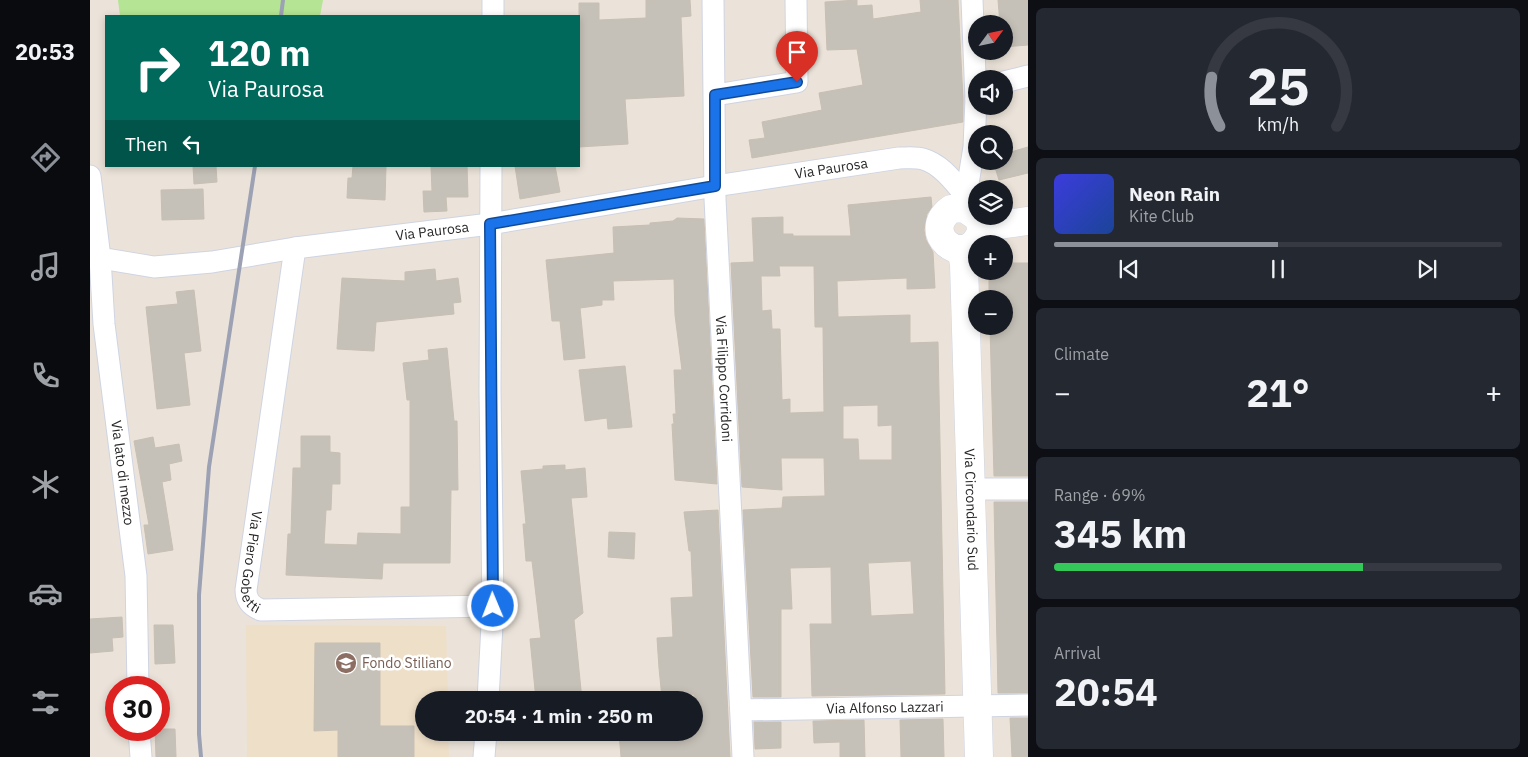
<!DOCTYPE html>
<meta charset="utf-8">
<style>
:root{--surface:#171b24;--page:#242831;--text:#f1f3f6;--muted:#9ea1a6;--line:#363941;--accent:#8c9099}
body{margin:0;font-family:"IBM Plex Sans",sans-serif;background:var(--page);color:var(--text);height:100vh;display:flex;flex-direction:column;font-size:19px;white-space:nowrap}
*{box-sizing:border-box;margin:0}
p{font-size:16px;color:var(--muted)}
.icon{flex:none;width:28px;height:28px;fill:none;stroke:currentColor;stroke-width:2;stroke-linecap:round;stroke-linejoin:round}
.map{position:relative;flex:1;overflow:hidden}
.side{display:flex;flex-direction:column;gap:8px;padding:8px;background:#0d0f14;width:500px}
.side>*{flex:none}
.banner{position:absolute;left:15px;top:15px;width:475px;height:152px;border-radius:0px;box-shadow:0 2px 8px #0003;background:#00695c;color:#fff;overflow:hidden}
.needle{width:32px;rotate:57deg}
.tools{position:absolute;left:878px;top:15px;display:grid;gap:10px}
.tools a{display:grid;place-items:center;width:45px;height:45px;border-radius:50%;background:var(--surface);box-shadow:0 2px 8px #0003;font-size:25px}
.speed{position:absolute;left:15px;top:676px;display:flex;gap:10px;font-size:25px;font-weight:700;text-align:center}
.speed>*{display:grid;place-content:center;width:65px;height:65px;border-radius:50%;background:var(--surface);box-shadow:0 2px 8px #0003;line-height:1}
.speed .limit{border:8px solid #d22;background:#fff;color:#111}
.pin{position:absolute;display:grid;place-items:center;width:42px;height:42px;color:#fff;margin:-51px -21px;border-radius:50% 50% 50% 0;rotate:-45deg;box-shadow:0 0 5px #0007}
.pin .icon{rotate:45deg}
.me{position:absolute;width:55px;margin:-28px;rotate:359deg;stroke-linejoin:round;filter:drop-shadow(0 0 4px #0008)}
.turn{display:flex;align-items:center;gap:18px;height:105px;padding:0 20px;font-size:22px}
.turn .icon{width:65px;height:65px;stroke-width:2.5}
.turn b{display:block;font-size:35px;line-height:42px}
.then{display:flex;align-items:center;height:48px;padding:0 20px;background:#0003;gap:10px;font-size:19px}
.big{font-size:38px;font-weight:700;line-height:1.1}
.side .tile{flex:1;display:flex;flex-direction:column;justify-content:center;gap:8px;min-width:0;padding:0 18px;border-radius:8px;background:var(--page)}
.side .dial{align-items:center;gap:0}
.dial svg{height:130px;overflow:visible;fill:none;stroke:var(--line);stroke-width:7;stroke-linecap:round;text-anchor:middle}
.dial text{fill:var(--text);stroke:none}
.song{display:flex;align-items:center;gap:15px}
.cover{width:60px;height:60px;border-radius:8px;background:linear-gradient(135deg,hsl(240 70% 55%),hsl(220 70% 35%))}
.played{height:5px;border-radius:2px;background:linear-gradient(90deg,var(--accent) 50%,var(--line) 50%)}
.keys{display:flex;justify-content:space-around;direction:ltr}
.heat{display:flex;justify-content:space-between;align-items:center;font-size:28px;direction:ltr}
.charge{height:8px;border-radius:4px;background:linear-gradient(90deg,#34c759 69%,var(--line) 0)}
.trip{position:absolute;left:325px;top:691px;width:288px;height:50px;border-radius:25px;background:var(--surface);box-shadow:0 2px 8px #0003;font-weight:700;line-height:50px;text-align:center}
main{display:flex;flex:1;min-height:0}
.tab-bar{display:flex;flex-direction:column;width:90px;justify-content:space-around;align-items:center;background:#090b0e;color:var(--muted)}
.tab-bar .icon{width:35px;height:35px}
.tab-bar .active{color:var(--accent)}
.tab-bar b{font-size:22px;color:var(--text)}
.map>svg:first-child{display:block}
.education{fill:#eedfc8}
.green{fill:#b4e494}
.building{fill:#c6c1b8;stroke:#c7bfb3;fill-rule:evenodd}
.lines{fill:none;stroke-linecap:round;stroke-linejoin:round}
.street-casing{stroke:#cfd4e2;stroke-width:23}
.secondary-casing{stroke:#cfd4e2;stroke-width:29}
.street{stroke:#fff;stroke-width:21}
.secondary{stroke:#fff;stroke-width:28}
.rail{stroke:#9ca1b4;stroke-width:4}
.route-casing{stroke:#114b97;stroke-width:12}
.route{stroke:#1a73e8;stroke-width:9}
.labels{text-anchor:middle;stroke-width:5;stroke-linejoin:round;paint-order:stroke}
.street-label{font-size:14px;fill:#282828;stroke:#fff}
.education-label{font-size:14px;fill:#785e54;stroke:#fff;text-anchor:start}
</style>
<main>
<nav class="tab-bar">
<b>20:53</b>
<svg class="icon active" aria-label="directions" viewBox="0 0 24 24"><path d="M12 3l9 9-9 9-9-9zM9 14v-3h6M13 9l2 2-2 2"/></svg>
<svg class="icon" aria-label="music" viewBox="0 0 24 24"><path d="M9 18V5l10-2v13"/><circle cx="6" cy="18" r="3"/><circle cx="16" cy="16" r="3"/></svg>
<svg class="icon" aria-label="phone" viewBox="0 0 24 24"><path d="M5 4h4l2 5-3 2q2 4 5 5l2-3 5 2v4C11 20 4 13 5 4z"/></svg>
<svg class="icon" aria-label="climate" viewBox="0 0 24 24"><path d="M12 3v18M4 7l16 10M4 17L20 7"/></svg>
<svg class="icon" aria-label="car" viewBox="0 0 24 24"><path d="M5 17H2v-5l4-1 3-4h7l3 4 3 1v5h-3M9 17h6M6 11h13"/><circle cx="7" cy="17" r="2"/><circle cx="17" cy="17" r="2"/></svg>
<svg class="icon" aria-label="filters" viewBox="0 0 24 24"><path d="M4 7h16M4 17h16"/><circle cx="9" cy="7" r="2"/><circle cx="15" cy="17" r="2"/></svg>
</nav>
<div class="map">
<svg width="938" height="757" viewBox="0 0 938 757">
<rect width="100%" height="100%" fill="#ebe3d9"/>
<path class="education" d="M156 625 356 626 358 700H334V732L358 733 359 757H157Z"/>
<path class="green" d="M28 0H233L230 16H30Z"/>
<path class="building" d="M556 0H600L601 16 591 17 594 96 535 99 538 144 489 147V3H509V20L556 18Z
M767 0V6L782 5 783 19 831 12 830 0H868L873 99V122L662 158 659 140 675 138 672 122 732 110 729 93 773 85 767 49 737 50 735 2Z
M908 0H938V45L914 47V24H910Z
M938 147V173L909 180 903 161H914V154Z
M103 166H126L127 182 104 184Z
M263 166H296L295 200 257 198 258 178H262Z
M341 166H377L378 197H356L357 211 334 212 333 191H342Z
M425 166H465L470 192 430 199Z
M113 189 114 219 72 220 71 190Z
M841 197 842 207 837 214 834 230 836 240 843 252 845 288 817 289V278L747 281 748 317 820 315V343L848 342 855 694 722 696 720 624H742L741 567 700 568 702 609H691V697H663L653 510 692 508 693 497 735 496 734 458H691L692 490 652 487 641 263 664 262 662 218 693 217V234H703V236H761L758 205ZM689 266H724L725 327H733L734 412 700 413V399L692 400 690 329H682L681 310 672 311 671 276H690ZM788 405V426L802 425V460H769L768 439H753V406ZM821 561 824 614 781 616 778 563Z
M587 218 614 219 627 484 585 480 582 424H584L583 414H586L584 370H592L585 315 584 279 523 281 524 300H512V305L490 308 495 358 474 360 470 321H462L456 260 524 253 523 227 560 225V223L583 221Z
M914 263H938V476H904L900 326H914V299H899V271H914Z
M345 269 346 281 368 278 371 302 363 303 364 314 286 322 284 351 247 349 252 278 315 281V272Z
M104 290 111 351 94 353 100 405 67 409 56 307 88 304 86 292Z
M357 348 364 421H367L368 490H361L360 563H293L292 579 196 575 198 534H201L203 468H211V436H240V452L250 453V484H242L241 510H236L234 544 267 545 268 533 311 534V507H320V400H317L313 363 339 360 338 350Z
M535 366 542 427 518 429 517 418 495 421 489 370Z
M63 437 65 448 89 444 92 461 79 464 81 480 72 482 83 550 58 554 54 525H59L44 441Z
M475 465V470L495 468 497 497 481 498 493 613 484 620 492 700H446L440 639 451 638 442 561H436L433 524H436L431 471 453 469V466Z
M904 502H938V693H908Z
M628 510 640 757H531L529 732H604V694L572 698 569 668 567 638 583 637 581 598 603 597 601 551H599L594 512Z
M519 532 545 533 544 559 518 557Z
M32 617 33 637 22 638 23 651 0 653V619Z
M64 625H83L85 663 65 664Z
M225 643H290V726H324V757H248V730L224 731Z
M920 718H938V757H922Z
M853 719 854 757H811L810 720Z
M774 720 775 757H750V742L724 743 723 721Z
M664 722H691V748L665 749Z
M69 729H85L86 757H66L65 730Z"/>
<g class="lines">
<g class="street-casing">
<g id="street">
<path id="s1" d="M623 0 625 199 653 757"/>
<path d="M882 0 886 99"/>
<path d="M403 16V0"/>
<path d="M914 82 938 76"/>
<path d="M625 95 707 82 706 0"/>
<path id="s2" d="M0 176 10 258 64 267 122 262 205 248 400 224 625 186 809 158C817 158 826 157 833 159 851 164 864 182 876 196L874 208"/>
<path d="M876 196 884 147 886 99"/>
<path id="s3" d="M205 248 156 590C156 600 161 606 171 610L403 606"/>
<path id="s4" d="M10 258 14 324 46 576 48 688"/>
<path d="M880 489H938"/>
<path d="M398 700 403 606 400 391 401 166"/>
<path id="s5" d="M651 710 938 705"/>
<path d="M49 730 51 757"/>
<path d="M394 757 396 732"/>
</g>
</g>
<g class="secondary-casing">
<g id="secondary">
<path d="M886 216 874 208 861 209C829 233 872 267 888 238 893 231 891 224 887 216"/>
<path d="M891 227 938 221"/>
<path id="s6" d="M871 249 874 264 889 757"/>
</g>
</g>
<use href="#street" class="street"/>
<use href="#secondary" class="secondary"/>
<path class="rail" d="M191 16 193 0
M111 757 109 734V595L119 467 165 166"/>
</g>
<g class="lines">
<g class="route-casing">
<path id="route" d="M403 606 400 224 625 186V95L707 82"/>
</g>
<use href="#route" class="route"/>
</g>
<defs>
<g id="school-disc" transform="scale(1.125)"><circle r="9.5" fill="#8d6e63" stroke="#fff"/><path d="M0-5L7-2L0 1L-7-2ZM-4 1L0 2.5L4 1V4Q0 6-4 4Z" fill="#fff"/></g>
</defs>
<g fill-rule="evenodd">
<use href="#school-disc" x="256" y="663"/>
</g>
<g class="labels">
<g class="street-label">
<text dy="5" stroke="none"><textPath href="#s2" startOffset="822">Via Paurosa</textPath></text>
<text dy="5" stroke="none"><textPath href="#s2" startOffset="418">Via Paurosa</textPath></text>
<text dy="5" stroke="none"><textPath href="#s1" startOffset="379">Via Filippo Corridoni</textPath></text>
<text dy="5" stroke="none"><textPath href="#s4" startOffset="216">Via lato di mezzo</textPath></text>
<text dy="5" stroke="none"><textPath href="#s6" startOffset="261">Via Circondario Sud</textPath></text>
<text dy="5" stroke="none"><textPath href="#s3" startOffset="318">Via Piero Gobetti</textPath></text>
<text dy="5" stroke="none"><textPath href="#s5" startOffset="144">Via Alfonso Lazzari</textPath></text>
</g>
<g class="education-label">
<text x="272" y="668">Fondo Stiliano</text>
</g>
</g>
</svg>
<div class="tools">
<a><svg class="needle" viewBox="-14 -14 28 28"><path d="M0-13l5 13h-10z" fill="#e53935"/><path d="M0 13l5-13h-10z" fill="#9ea1a6"/></svg></a>
<a><svg class="icon" aria-label="sound" viewBox="0 0 24 24"><path d="M4 9h4l5-4v14l-5-4H4zM17 9q2 3 0 6"/></svg></a>
<a><svg class="icon" aria-label="search" viewBox="0 0 24 24"><circle cx="10" cy="10" r="6"/><path d="M15 15l6 6"/></svg></a>
<a><svg class="icon" aria-label="layers" viewBox="0 0 24 24"><path d="M12 4l9 5-9 5-9-5zM3 14l9 5 9-5"/></svg></a>
<a>+</a>
<a>−</a>
</div>
<div class="speed"><div class="limit">30</div></div>
<div class="pin" style="left:707px;top:82px;background:#d93025"><svg class="icon" aria-label="arrive" viewBox="0 0 24 24"><path d="M6 21V4h12l-3 4 3 4H6"/></svg></div>
<svg class="me" style="left:403px;top:606px" viewBox="-20 -20 40 40"><circle r="17" fill="#1a73e8" stroke="#fff" stroke-width="3"/><path d="M0-11L8 9 0 5-8 9z" fill="#fff"/></svg>
<div class="trip">20:54 · 1 min · 250 m</div>
<div class="banner">
<div class="turn"><svg class="icon" aria-label="right" viewBox="0 0 24 24"><path d="M7 20v-9h11M14 6l5 5-5 5"/></svg><div><b>120 m</b>Via Paurosa</div></div>
<div class="then">Then<svg class="icon" aria-label="left" viewBox="0 0 24 24"><path d="M17 20v-9H6M10 6l-5 5 5 5"/></svg></div>
</div>
</div>
<section class="side">
<div class="tile dial"><svg viewBox="0 0 100 80">
<path d="M14 69A42 42 0 1 1 86 69"/>
<path d="M14 69A42 42 0 0 1 9 39" stroke="#8c9099"/>
<text x="50" y="56" font-size="32" font-weight="700">25</text>
<text x="50" y="72" font-size="11">km/h</text>
</svg></div>
<div class="tile">
<div class="song"><i class="cover"></i><div><b>Neon Rain</b><p>Kite Club</p></div></div>
<div class="played"></div>
<div class="keys"><svg class="icon" aria-label="previous" viewBox="0 0 24 24"><path d="M18 5L8 12l10 7zM5 5v14"/></svg><svg class="icon" aria-label="pause" viewBox="0 0 24 24"><path d="M8 5v14M16 5v14"/></svg><svg class="icon" aria-label="next" viewBox="0 0 24 24"><path d="M6 5l10 7-10 7zM19 5v14"/></svg></div>
</div>
<div class="tile"><p>Climate</p>
<div class="heat"><a>−</a><b class="big">21°</b><a>+</a></div>
</div>
<div class="tile"><p>Range · 69%</p><b class="big">345 km</b><div class="charge"></div></div>
<div class="tile"><p>Arrival</p><b class="big">20:54</b></div>
</section>
</main>
